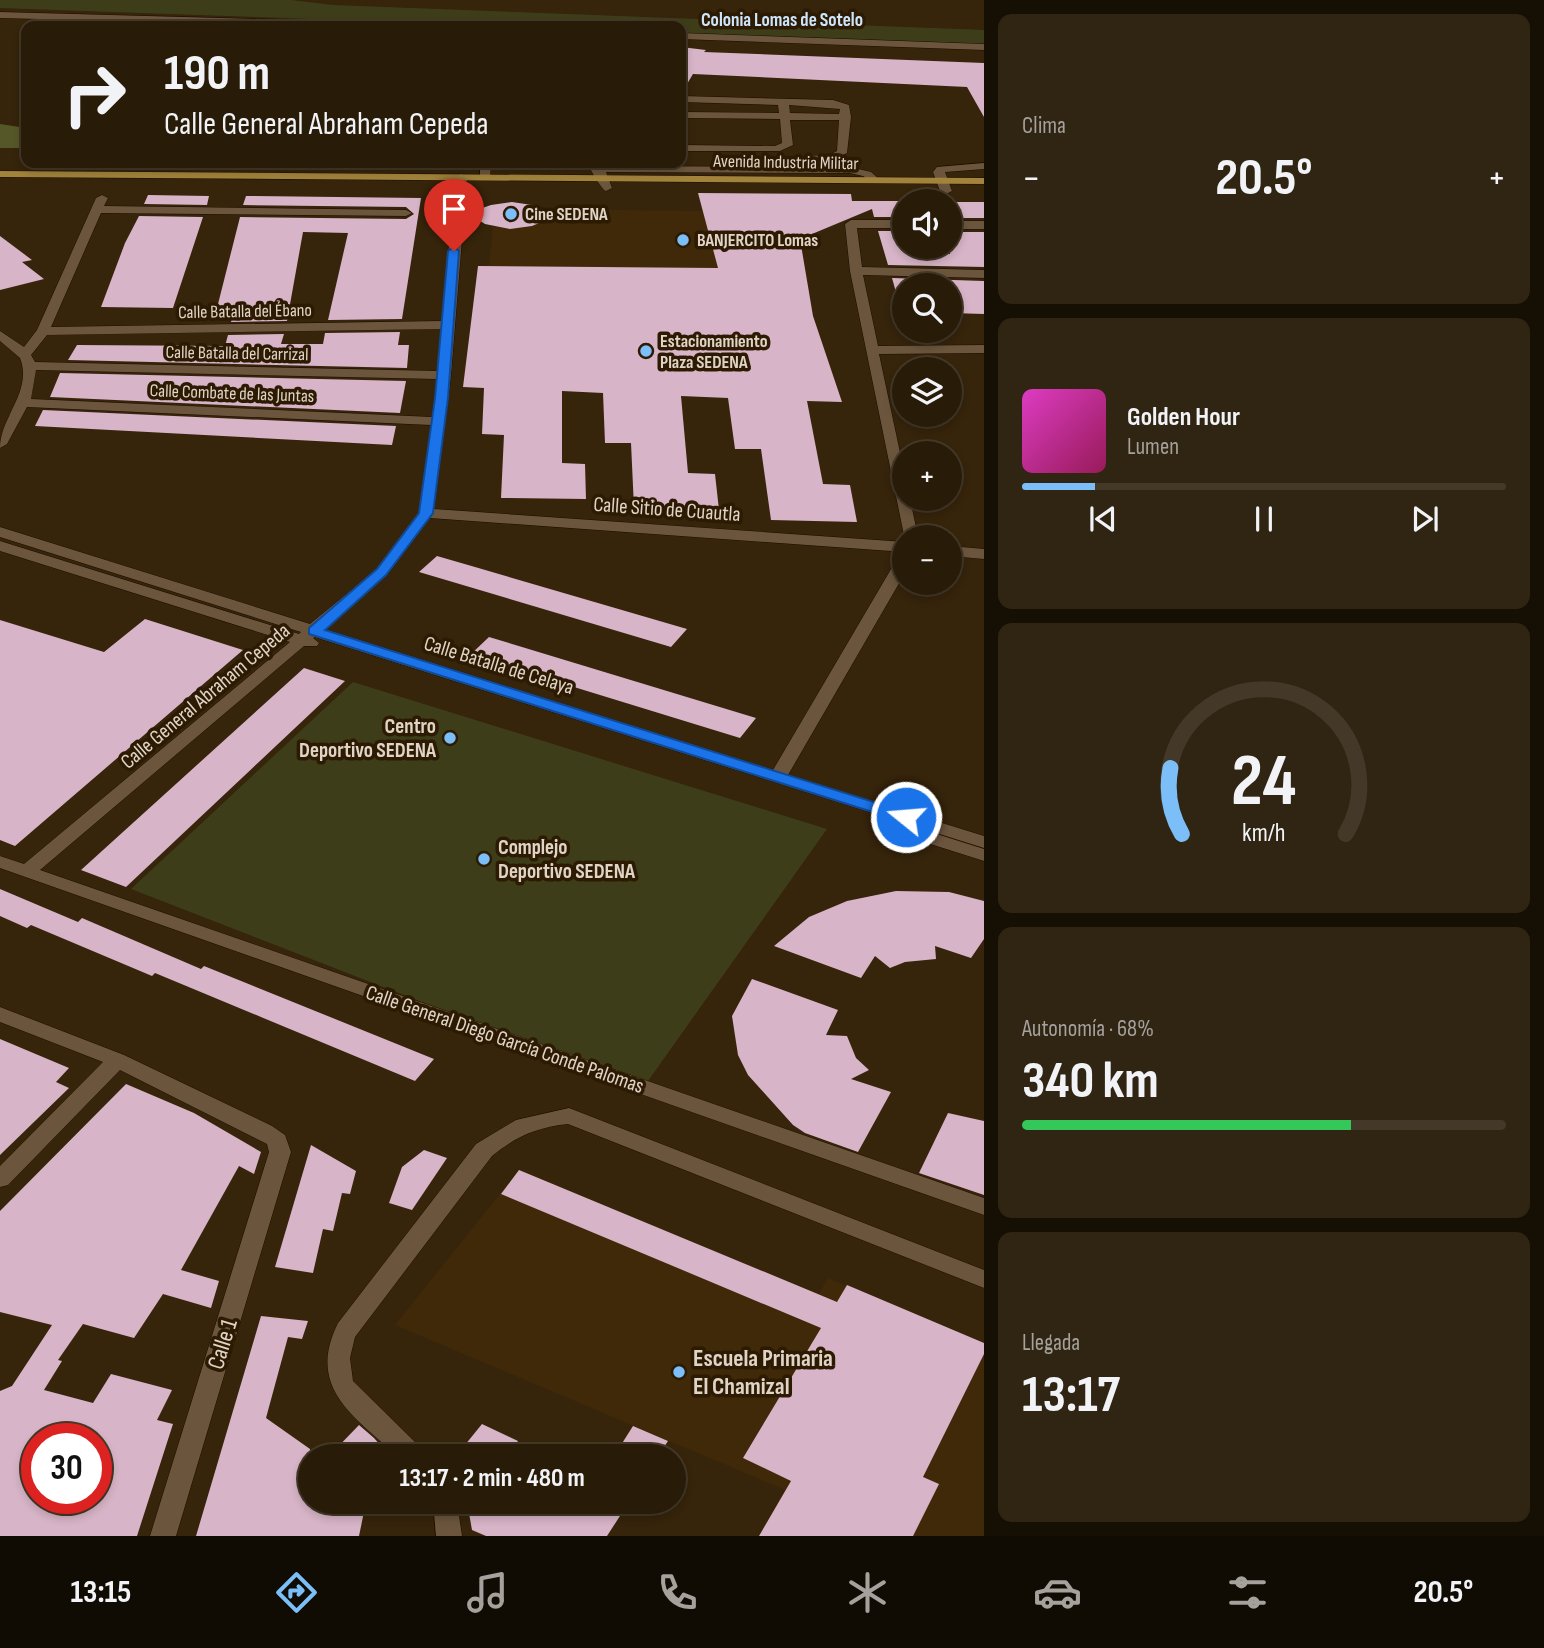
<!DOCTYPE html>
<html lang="es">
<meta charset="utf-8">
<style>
:root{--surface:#281b08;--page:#302412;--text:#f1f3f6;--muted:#a5a19c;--line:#443929;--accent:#7bbef8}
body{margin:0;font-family:"Sofia Sans Condensed",sans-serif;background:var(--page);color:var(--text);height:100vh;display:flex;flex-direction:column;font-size:26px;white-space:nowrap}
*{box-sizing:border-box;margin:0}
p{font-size:23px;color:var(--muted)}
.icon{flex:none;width:38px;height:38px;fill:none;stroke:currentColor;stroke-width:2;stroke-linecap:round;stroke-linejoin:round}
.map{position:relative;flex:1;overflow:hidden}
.side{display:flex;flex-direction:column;gap:14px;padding:14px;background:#160f04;width:560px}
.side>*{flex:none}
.banner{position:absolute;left:21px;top:21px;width:665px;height:147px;border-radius:14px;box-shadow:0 4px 10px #0003,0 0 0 2px var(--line);background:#281b08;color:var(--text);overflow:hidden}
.fabs{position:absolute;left:892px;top:189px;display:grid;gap:14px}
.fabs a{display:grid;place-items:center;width:70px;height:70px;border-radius:50%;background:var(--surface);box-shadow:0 4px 10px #0003,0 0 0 2px var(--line);font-size:35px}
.speed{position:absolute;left:21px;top:1423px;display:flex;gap:14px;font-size:35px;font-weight:700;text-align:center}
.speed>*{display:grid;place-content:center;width:91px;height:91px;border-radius:50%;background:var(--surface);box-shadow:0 4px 10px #0003,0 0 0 2px var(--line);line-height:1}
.speed .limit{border:10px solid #d22;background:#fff;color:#111}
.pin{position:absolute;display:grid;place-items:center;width:60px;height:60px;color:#fff;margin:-72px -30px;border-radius:50% 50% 50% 0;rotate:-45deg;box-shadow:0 0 7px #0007}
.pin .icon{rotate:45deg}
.me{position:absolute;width:77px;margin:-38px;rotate:287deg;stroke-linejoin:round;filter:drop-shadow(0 0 5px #0008)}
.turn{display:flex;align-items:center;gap:24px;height:147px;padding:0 28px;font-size:32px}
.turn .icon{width:91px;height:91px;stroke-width:2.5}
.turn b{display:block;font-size:49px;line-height:60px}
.big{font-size:52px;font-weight:700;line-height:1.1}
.side .tile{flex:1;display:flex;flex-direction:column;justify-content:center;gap:10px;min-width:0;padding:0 24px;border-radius:14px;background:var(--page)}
.side .dial{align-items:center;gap:0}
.dial svg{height:182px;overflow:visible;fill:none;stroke:var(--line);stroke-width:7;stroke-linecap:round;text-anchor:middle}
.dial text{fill:var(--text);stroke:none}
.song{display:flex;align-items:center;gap:21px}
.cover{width:84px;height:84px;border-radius:10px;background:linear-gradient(135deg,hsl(310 70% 55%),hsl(330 70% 35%))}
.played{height:7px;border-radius:4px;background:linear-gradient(90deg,var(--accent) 15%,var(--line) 15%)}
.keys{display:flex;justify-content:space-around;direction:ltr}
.heat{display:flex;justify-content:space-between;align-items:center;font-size:38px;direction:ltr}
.charge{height:10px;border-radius:5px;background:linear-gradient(90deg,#34c759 68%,var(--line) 0)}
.trip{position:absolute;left:298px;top:1444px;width:388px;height:70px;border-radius:35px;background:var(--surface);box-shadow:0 4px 10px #0003,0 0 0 2px var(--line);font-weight:700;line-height:70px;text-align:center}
.tab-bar{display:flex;height:112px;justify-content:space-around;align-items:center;background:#100b03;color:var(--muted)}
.tab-bar .icon{width:49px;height:49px}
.tab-bar .current{color:var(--accent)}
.tab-bar b{font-size:32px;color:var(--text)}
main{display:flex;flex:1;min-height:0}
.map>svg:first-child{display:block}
.built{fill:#402909}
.green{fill:#3d3e19}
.forest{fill:#565728}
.building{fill:#d7b4c7;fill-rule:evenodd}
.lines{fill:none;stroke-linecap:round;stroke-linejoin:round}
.minor-casing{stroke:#1d0c00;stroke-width:1}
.major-casing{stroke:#1d0c00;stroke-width:1}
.minor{fill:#6b553d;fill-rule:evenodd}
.major{fill:#a1833b;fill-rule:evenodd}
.route{fill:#1a73e8;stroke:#114b97;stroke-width:2}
.poi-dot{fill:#7bbef8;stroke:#2c1a02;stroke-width:2.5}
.labels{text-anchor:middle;stroke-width:7;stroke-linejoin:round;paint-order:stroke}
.far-street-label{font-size:18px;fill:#e0d4c6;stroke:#2c1a02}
.far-poi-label{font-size:18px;font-weight:bold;fill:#e0d4c6;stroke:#2c1a02;text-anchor:start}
.far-neighbourhood-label{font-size:19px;font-weight:bold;fill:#cde5fb;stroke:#2c1a02}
.street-label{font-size:21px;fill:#e0d4c6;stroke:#2c1a02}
.poi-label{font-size:21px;font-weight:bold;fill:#e0d4c6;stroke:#2c1a02;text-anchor:end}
.near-street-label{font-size:24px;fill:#e0d4c6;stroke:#2c1a02}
.near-poi-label{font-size:24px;font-weight:bold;fill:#e0d4c6;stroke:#2c1a02;text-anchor:start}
</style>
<main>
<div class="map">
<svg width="984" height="1536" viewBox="0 0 984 1536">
<rect width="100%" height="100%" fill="#36240b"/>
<path class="built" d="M539 209 709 211 718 268 478 266 489 265 493 227 532 226 544 219Z
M519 1170 819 1294 828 1278 984 1343V1536H773L762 1531 785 1490 395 1325Z"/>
<path class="green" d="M0 0H291L333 5 984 30V44L681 33V26H507L0 8Z
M353 682 827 829 643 1088 131 889Z"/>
<path class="forest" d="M0 124 26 128V148H0Z"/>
<path class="building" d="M681 47 706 50 704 52 984 63V117L967 87 693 74 681 94Z
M698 193 851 194 852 201H905V217H874L872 209 800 239 813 316 842 402 807 401 823 484 850 485 857 522 771 520 761 449H735L728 398 681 396 688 473 715 474 719 510 634 508 631 443H605L603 393 562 391V463L585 464 586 499 501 498 504 435 482 434 484 388 463 387 478 266 718 268Z
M148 195 209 196 207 205 144 204Z
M246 196 421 198 402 319 328 320 348 233 303 232 287 321 231 322 235 308H217L240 217 406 219 414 214 406 207 243 205Z
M512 202 532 205 556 216 532 226 510 229 485 224 468 213 491 205Z
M950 202H984V218H950Z
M139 216 203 217 173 308 101 307 125 243Z
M878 231H905V253L950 254V232H984V267L888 265Z
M0 236 32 260 22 262 44 279 0 290Z
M892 278 984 281V314L950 313V285H905V303H899Z
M400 332 398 345H409L407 368 68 360 77 345 225 346 228 335 284 334 281 344H323L325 333Z
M60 373 406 381 400 413 50 397Z
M43 410 396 426 392 445 35 426Z
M437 556 475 567 687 629 671 647 419 572Z
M145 619 243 650 15 846 0 840V620L104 652Z
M489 637 756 718 740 738 470 655Z
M304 668 345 681 126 887 81 870Z
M0 889 78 922 82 918 201 969 204 966 434 1059 415 1081 155 973 152 976 31 925 27 928 0 916Z
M896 891 949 892 984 901V939L971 958 935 946 936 959 905 962 890 968 875 956 861 978 774 946 809 917 847 901Z
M752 979 838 1010 826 1035 847 1036 856 1058 869 1070 851 1079 891 1092 858 1152 805 1133 793 1125 748 1075 738 1055 732 1016Z
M0 1039 69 1068 56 1082 69 1088 0 1155Z
M126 1084 194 1113 261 1152 254 1174 239 1166 181 1270 219 1281 211 1308 163 1294 134 1338 83 1324 58 1360 62 1361 44 1390 93 1403 111 1374 172 1390 157 1420 173 1424 137 1536H0V1391L12 1386 52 1325 0 1312V1211ZM37 1438H96V1498H37Z
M948 1113 984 1121V1195L919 1173Z
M311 1145 356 1171 350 1194 342 1193 333 1231 323 1229 313 1273 275 1267Z
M424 1150 447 1158 412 1210 389 1203 402 1167Z
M519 1170 837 1302 847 1285 984 1343V1354L923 1477 939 1484 913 1536H759L791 1481 743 1458 821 1328 501 1194Z
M261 1316 308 1321 302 1339 288 1337 266 1418 310 1449V1502H366L359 1536H196Z
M482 1424 518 1441 507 1456H456Z
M359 1425 374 1438 390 1456H329Z
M633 1426 668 1441 658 1456H614Z
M467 1502H629L607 1536H486L472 1530Z"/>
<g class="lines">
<g class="minor-casing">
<path id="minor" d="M0 12 408 23 413 26H310L0 18Z
M681 33 984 44V50L681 39Z
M681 96 833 100 849 105 851 117 847 153 831 161 804 160V156L829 155 837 151 839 120H790L793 145 780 151H681V145L775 146 782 143 780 119 681 118V112L779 113 778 105 681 102ZM789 105 840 109 839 114 790 113Z
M480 163H491L490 178 480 176Z
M587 163 602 166 850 167 871 172 880 180 874 183 863 176 850 173 606 172 612 188 606 191C601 189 589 167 587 163Z
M984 163V169L945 172 952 191 946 194 940 191 933 172 937 167Z
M461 174 467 177 451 375 434 509 905 542V552L430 518 387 575 324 629 773 770 897 559 905 554V573L788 775 984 836V848L315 637 313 638 319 643 317 646H304L40 870 984 1198V1215L0 868V856L24 864 290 642 0 551V541L299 634 301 632 0 537V527L310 624 377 569 419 513 431 425 27 407 7 444 0 448C0 417 33 391 20 358L0 341V331L24 347 37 330 96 198 102 195 108 198 104 206 406 210 412 213 406 216 101 213 51 327 442 321 455 177ZM442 329 438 371 35 362 31 355 47 335ZM36 370 437 379 432 417 31 399Z
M851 220H905V228H857L862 267 984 270V278L863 275 878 346 984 345V353L879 354 905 476V499H910L918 537H905V540L850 271 845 224Z
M950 221H984V229H950Z
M950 546 984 549V559L950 556Z
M905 824 984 849V861L899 834 896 830Z
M0 1007 124 1055 272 1126 285 1135 291 1152 176 1536H150L269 1152 267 1144 120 1070 8 1185 0 1187V1166L103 1062 0 1022Z
M569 1108 984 1270V1288L568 1124C537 1127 515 1137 492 1156L355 1337 350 1358 353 1381 422 1449 425 1456H397C353 1415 306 1388 338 1323L476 1144 516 1120Z
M433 1502H457L462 1536H436Z"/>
</g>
<g class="major-casing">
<path id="major" d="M0 171 984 178V184L0 177Z"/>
</g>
<use href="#minor" class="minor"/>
<use href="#major" class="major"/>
</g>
<path class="route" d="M454 247 459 251 448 398 433 513 386 575 325 630 912 814V821H901L309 634V628L377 569 419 513 435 398 448 251Z"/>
<g class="poi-dot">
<circle cx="511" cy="214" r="7"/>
<circle cx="683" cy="240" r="7"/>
<circle cx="646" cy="351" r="7"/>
<circle cx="450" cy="738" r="7"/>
<circle cx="484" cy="859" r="7"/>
<circle cx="679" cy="1372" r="7"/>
</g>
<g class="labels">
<g class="far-street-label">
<text transform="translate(786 162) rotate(1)" y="6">Avenida Industria Militar</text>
<text transform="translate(245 311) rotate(-1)" y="6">Calle Batalla del Ébano</text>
<text transform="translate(237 353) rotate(1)" y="6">Calle Batalla del Carrizal</text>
<text transform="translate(232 393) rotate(2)" y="6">Calle Combate de las Juntas</text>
</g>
<g class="far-poi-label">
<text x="525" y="220">Cine SEDENA</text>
<text x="697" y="246">BANJERCITO Lomas</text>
<text x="660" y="347">Estacionamiento<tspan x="660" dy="21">Plaza SEDENA</tspan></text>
</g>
<g class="far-neighbourhood-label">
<text x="782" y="26">Colonia Lomas de Sotelo</text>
</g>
<g class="street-label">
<text transform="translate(667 509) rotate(4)" y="7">Calle Sitio de Cuautla</text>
<text transform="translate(499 665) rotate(17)" y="7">Calle Batalla de Celaya</text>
<text transform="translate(205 696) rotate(-40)" y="7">Calle General Abraham Cepeda</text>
<text transform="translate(505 1039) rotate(19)" y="7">Calle General Diego García Conde Palomas</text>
</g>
<g class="poi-label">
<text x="436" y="733">Centro<tspan x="436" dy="24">Deportivo SEDENA</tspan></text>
<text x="498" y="854" text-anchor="start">Complejo<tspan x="498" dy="24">Deportivo SEDENA</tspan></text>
</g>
<g class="near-street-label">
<text transform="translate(222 1344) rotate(-73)" y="8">Calle 1</text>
</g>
<g class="near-poi-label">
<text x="693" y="1366">Escuela Primaria<tspan x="693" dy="28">El Chamizal</tspan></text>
</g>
</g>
</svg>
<div class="fabs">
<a><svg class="icon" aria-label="sound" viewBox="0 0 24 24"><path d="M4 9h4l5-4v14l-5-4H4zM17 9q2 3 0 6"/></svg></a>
<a><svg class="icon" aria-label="search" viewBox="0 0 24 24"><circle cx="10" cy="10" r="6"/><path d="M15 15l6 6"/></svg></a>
<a><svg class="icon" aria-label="layers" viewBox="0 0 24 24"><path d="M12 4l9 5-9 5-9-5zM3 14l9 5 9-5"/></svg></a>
<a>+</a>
<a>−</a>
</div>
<div class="speed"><div class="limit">30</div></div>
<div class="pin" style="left:454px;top:251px;background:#d93025"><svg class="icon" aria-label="arrive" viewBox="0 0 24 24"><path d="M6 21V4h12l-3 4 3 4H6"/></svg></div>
<svg class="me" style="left:906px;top:817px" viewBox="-20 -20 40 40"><circle r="17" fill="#1a73e8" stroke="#fff" stroke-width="3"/><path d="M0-11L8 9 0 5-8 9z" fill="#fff"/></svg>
<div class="trip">13:17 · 2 min · 480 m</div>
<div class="banner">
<div class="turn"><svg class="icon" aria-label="right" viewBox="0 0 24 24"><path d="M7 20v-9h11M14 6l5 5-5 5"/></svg><div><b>190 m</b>Calle General Abraham Cepeda</div></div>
</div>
</div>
<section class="side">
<div class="tile"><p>Clima</p>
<div class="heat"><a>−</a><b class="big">20.5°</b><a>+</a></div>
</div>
<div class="tile">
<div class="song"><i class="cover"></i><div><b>Golden Hour</b><p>Lumen</p></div></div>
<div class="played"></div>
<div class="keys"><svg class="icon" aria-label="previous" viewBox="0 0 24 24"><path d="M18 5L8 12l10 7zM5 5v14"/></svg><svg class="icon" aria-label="pause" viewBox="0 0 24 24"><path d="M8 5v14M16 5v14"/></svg><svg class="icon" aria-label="next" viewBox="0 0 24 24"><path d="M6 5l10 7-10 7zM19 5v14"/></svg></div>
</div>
<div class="tile dial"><svg viewBox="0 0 100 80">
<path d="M14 69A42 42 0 1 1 86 69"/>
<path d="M14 69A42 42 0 0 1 9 40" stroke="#7bbef8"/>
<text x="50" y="56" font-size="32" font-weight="700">24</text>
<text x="50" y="72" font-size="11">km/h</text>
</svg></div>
<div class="tile"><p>Autonomía · 68%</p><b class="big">340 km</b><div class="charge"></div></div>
<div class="tile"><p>Llegada</p><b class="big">13:17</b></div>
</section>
</main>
<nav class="tab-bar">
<b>13:15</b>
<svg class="icon current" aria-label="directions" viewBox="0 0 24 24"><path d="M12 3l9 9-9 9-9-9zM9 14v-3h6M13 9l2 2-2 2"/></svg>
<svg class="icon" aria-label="music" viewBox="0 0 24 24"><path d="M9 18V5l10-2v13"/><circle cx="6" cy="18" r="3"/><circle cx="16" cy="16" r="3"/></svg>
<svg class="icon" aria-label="phone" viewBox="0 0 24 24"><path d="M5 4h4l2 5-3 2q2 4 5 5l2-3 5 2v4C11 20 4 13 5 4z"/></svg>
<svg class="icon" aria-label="climate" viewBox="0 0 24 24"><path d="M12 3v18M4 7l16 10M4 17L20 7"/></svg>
<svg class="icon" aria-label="car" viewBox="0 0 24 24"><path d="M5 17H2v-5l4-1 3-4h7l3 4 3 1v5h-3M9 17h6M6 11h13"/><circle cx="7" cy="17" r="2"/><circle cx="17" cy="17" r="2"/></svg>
<svg class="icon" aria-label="filters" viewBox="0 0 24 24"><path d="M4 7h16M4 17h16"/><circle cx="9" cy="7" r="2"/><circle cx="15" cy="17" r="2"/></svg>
<b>20.5°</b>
</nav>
